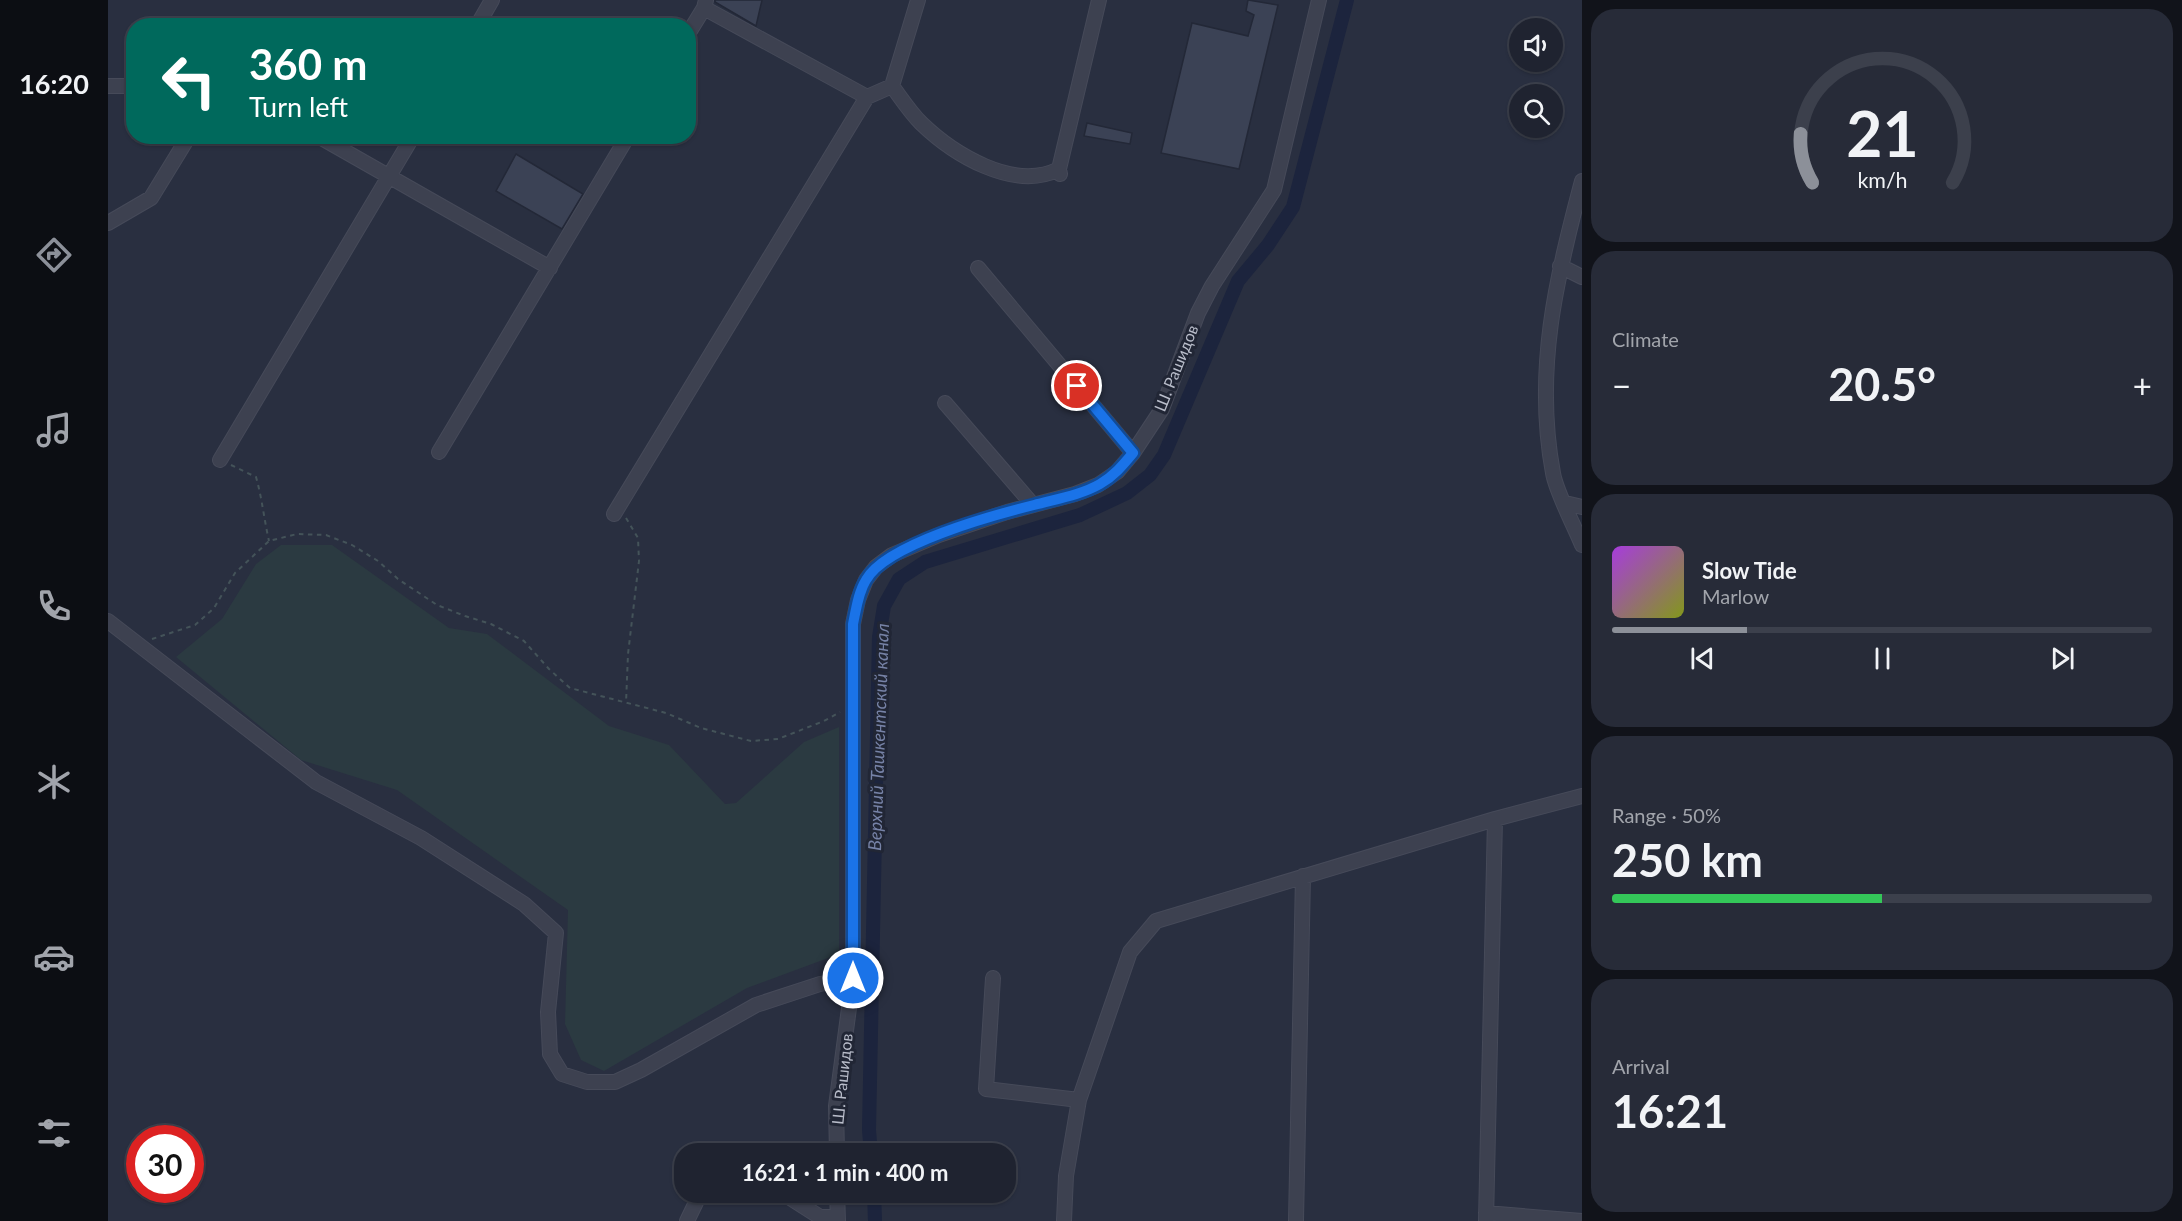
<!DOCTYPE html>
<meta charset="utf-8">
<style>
:root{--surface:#1f2330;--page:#272b38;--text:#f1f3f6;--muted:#a1a4ab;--line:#3c404c;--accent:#8c9099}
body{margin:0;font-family:Lato,sans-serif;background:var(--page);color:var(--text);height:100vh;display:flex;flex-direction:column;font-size:22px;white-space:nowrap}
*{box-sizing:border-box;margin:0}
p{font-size:20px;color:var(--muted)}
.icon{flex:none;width:33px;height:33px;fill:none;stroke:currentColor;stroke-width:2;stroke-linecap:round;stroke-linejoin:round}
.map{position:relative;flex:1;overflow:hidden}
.details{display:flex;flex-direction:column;gap:9px;padding:9px;background:#11131a;width:600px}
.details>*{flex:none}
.top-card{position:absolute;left:18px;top:18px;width:570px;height:126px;border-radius:24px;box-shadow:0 2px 4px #0004,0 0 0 2px var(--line);background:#00695c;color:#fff;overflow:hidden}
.tools{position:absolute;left:1401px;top:18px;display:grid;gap:12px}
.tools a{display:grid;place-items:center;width:54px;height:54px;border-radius:50%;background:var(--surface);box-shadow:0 2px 4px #0004,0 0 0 2px var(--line);font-size:30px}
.speed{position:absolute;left:18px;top:1125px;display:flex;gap:12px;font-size:30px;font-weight:700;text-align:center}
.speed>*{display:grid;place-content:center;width:78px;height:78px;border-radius:50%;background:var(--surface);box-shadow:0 2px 4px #0004,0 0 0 2px var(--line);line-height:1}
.speed .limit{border:9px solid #d22;background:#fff;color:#111}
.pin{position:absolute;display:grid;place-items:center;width:51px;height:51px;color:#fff;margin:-26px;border:3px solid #fff;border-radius:50%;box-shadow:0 2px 6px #0007}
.me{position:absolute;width:66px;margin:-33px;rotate:0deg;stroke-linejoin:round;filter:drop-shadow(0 0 4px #0008)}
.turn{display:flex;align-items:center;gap:21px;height:126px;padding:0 24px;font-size:27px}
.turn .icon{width:78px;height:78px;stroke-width:2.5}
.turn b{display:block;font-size:42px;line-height:51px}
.big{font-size:45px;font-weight:700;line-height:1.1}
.details .widget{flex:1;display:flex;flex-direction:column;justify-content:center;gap:9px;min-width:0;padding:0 21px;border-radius:24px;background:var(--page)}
.details .dial{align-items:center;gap:0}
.dial svg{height:156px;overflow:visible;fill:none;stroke:var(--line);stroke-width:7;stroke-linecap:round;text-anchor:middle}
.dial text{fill:var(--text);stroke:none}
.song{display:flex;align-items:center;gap:18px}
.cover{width:72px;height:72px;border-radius:9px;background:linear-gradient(135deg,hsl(280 70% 55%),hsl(70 70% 35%))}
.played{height:6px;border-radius:3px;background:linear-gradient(90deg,var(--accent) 25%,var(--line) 25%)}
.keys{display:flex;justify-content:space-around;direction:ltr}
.heat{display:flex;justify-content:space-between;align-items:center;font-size:33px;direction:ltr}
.charge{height:9px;border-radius:4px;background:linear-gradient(90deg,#34c759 50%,var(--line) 0)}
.trip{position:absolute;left:566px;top:1143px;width:342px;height:60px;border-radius:24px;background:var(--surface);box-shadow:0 2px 4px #0004,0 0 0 2px var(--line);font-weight:700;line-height:60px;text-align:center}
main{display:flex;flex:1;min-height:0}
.dock{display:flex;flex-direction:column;width:108px;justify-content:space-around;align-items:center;background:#0c0e13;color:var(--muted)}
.dock .icon{width:42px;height:42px}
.dock .active{color:var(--accent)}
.dock b{font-size:27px;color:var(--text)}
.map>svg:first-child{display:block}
.green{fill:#2b3a41}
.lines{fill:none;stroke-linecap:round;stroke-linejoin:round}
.canal{stroke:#1c243d;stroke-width:14}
.building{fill:#3b4255;stroke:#232837;stroke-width:1.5}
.minor-casing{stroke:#464a59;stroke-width:16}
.path{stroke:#445359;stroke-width:2;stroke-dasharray:4.5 4.5;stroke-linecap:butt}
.minor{stroke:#3d4150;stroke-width:14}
.route-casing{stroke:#114b97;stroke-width:15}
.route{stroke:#1a73e8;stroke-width:10}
.labels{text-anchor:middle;stroke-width:6;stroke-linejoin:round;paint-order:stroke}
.street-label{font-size:16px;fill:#b9bdca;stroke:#212635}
.water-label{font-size:18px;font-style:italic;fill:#7682a6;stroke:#212635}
</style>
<main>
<nav class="dock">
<b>16:20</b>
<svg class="icon active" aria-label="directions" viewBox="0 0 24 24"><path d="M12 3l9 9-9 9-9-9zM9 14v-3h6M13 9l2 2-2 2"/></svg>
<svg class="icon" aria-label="music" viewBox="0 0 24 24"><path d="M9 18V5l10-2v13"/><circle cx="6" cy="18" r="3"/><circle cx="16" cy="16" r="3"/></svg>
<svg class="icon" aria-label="phone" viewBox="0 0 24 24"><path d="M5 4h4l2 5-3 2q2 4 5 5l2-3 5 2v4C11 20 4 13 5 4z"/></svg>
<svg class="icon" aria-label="climate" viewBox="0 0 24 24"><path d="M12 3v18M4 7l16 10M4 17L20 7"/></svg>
<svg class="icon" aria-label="car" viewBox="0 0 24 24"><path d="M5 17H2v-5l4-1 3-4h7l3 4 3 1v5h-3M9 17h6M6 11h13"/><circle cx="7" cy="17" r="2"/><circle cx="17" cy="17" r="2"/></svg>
<svg class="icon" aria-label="filters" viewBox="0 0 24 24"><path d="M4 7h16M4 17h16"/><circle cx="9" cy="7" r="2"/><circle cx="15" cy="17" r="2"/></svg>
</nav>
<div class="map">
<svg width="1474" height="1221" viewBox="0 0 1474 1221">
<rect width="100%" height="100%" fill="#292f40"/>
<path class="green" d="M173 545H224L341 628 379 634 501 726 561 745 617 804 628 803 696 742 731 727V954L639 988 496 1071 473 1060 457 1024 460 910 289 790 193 760 68 657 114 619 148 564Z"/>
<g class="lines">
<path class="canal" d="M763 1154 761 1130 771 637 776 606 791 579 817 562 972 515 1019 493 1042 475 1056 455 1130 281 1160 245 1185 207 1239 0
M766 1192 767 1221"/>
</g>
<path class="building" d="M607 0H654L648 26 607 2Z
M1140 0 1170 5 1131 169 1053 153 1084 23 1140 36 1146 15 1138 11Z
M979 123 1024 133 1022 144 976 136Z
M408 154 475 194 454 229 388 191Z"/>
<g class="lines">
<g class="minor-casing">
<path id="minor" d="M596 8 759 97 784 86C793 98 802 112 813 123 845 154 906 192 951 169L952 174
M369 26 384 0
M580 34 596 8 598 0
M0 86H26
M784 86 810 0
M210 136 442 268
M951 169 991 0
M1474 181C1448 279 1426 371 1445 473 1448 492 1466 525 1474 545
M0 223 43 198 81 136
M1452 266 1474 277
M870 268 1025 453
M837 403 925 505
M331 452 520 136
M112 460 305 136
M1457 503 1474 507
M506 514 759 97
M0 621 208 782 313 838 416 904 448 933 440 1012 442 1054 454 1074 479 1082H507L533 1070 648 1005 712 984 745 978
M885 978 878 1089 971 1100
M611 1154 613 1149 620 1154
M729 1154 728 1106 745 978V624L750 600 758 580 768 567 784 555 831 535 899 512 967 494 990 485 1009 472 1025 453 1054 409 1090 313 1104 286 1166 190 1211 0
M673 1192 712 1217H729
M729 1192 730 1221
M1378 1213 1474 1221
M579 1221 593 1192
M956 1221 958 1176 971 1100 1022 952 1048 921 1387 819 1474 796
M1188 1221 1195 876
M1378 1221 1387 819"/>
</g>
<path class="path" d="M123 465 148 477C154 498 156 519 161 541
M518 518 530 538 531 561 520 654 518 703
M44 639 87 625 106 608 127 573 161 541 189 534 218 535 244 545 270 561 290 579 329 605 357 616 383 624 416 641 441 669 462 688 558 713 593 728 643 741 670 739 716 721 732 712"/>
<use href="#minor" class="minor"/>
</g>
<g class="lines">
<g class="route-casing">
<path id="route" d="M745 978V624C748 610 750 593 758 580 778 544 886 515 926 505 948 499 973 495 992 484 1006 476 1015 465 1025 453L969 386"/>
</g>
<use href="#route" class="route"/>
</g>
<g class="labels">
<g class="street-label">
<text transform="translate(1068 368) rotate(-68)" y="6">Ш. Рашидов</text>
<text transform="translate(734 1079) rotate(-84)" y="6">Ш. Рашидов</text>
</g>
<g class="water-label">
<text transform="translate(771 737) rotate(-88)" y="6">Верхний Ташкентский канал</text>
</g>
</g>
</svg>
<div class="tools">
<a><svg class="icon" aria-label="sound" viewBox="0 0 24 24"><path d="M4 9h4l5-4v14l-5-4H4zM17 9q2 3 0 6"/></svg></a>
<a><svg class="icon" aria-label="search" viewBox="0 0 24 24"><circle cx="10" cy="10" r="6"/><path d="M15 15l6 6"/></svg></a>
</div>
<div class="speed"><div class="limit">30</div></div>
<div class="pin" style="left:969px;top:386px;background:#d93025"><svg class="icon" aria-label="arrive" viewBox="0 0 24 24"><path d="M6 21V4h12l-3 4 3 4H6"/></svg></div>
<svg class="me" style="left:745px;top:978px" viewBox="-20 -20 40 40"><circle r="17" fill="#1a73e8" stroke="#fff" stroke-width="3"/><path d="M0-11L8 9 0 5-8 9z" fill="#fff"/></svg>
<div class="trip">16:21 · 1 min · 400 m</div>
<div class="top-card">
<div class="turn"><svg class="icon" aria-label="left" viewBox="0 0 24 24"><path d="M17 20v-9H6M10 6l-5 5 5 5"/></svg><div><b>360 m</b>Turn left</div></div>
</div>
</div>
<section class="details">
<div class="widget dial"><svg viewBox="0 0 100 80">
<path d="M14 69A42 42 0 1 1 86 69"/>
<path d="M14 69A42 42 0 0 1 8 44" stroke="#8c9099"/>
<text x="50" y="56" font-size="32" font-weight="700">21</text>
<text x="50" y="72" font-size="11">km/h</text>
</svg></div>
<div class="widget"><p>Climate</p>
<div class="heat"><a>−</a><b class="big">20.5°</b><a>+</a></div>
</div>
<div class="widget">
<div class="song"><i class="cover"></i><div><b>Slow Tide</b><p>Marlow</p></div></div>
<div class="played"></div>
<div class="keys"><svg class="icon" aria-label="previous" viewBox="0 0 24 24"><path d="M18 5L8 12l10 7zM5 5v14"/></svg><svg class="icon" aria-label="pause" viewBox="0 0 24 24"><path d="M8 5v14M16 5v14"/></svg><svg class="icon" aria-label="next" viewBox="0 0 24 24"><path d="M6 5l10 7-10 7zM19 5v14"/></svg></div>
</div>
<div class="widget"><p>Range · 50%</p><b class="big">250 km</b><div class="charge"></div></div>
<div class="widget"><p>Arrival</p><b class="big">16:21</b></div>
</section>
</main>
